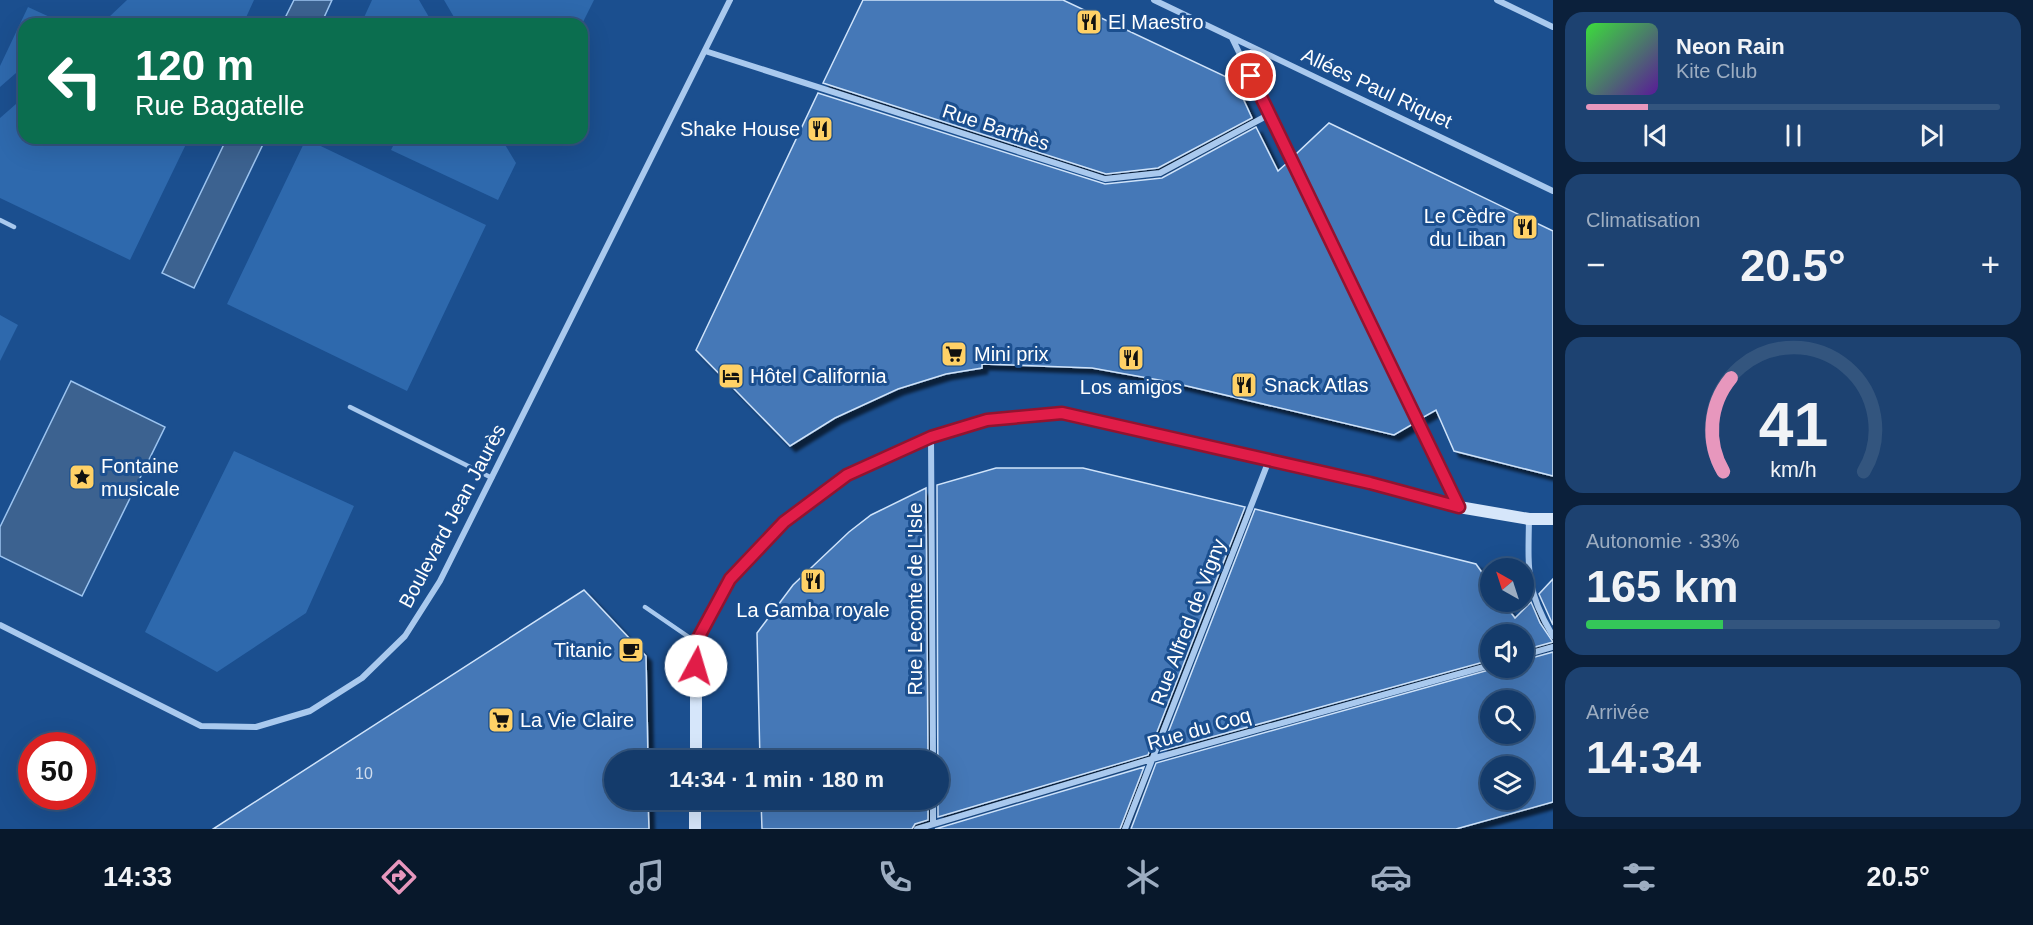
<!DOCTYPE html>
<html lang="fr">
<meta charset="utf-8">
<style>
:root{--surface:#143b6b;--page:#1d4271;--text:#f1f3f6;--muted:#9dadc1;--line:#33557e;--accent:#e797bd}
body{margin:0;font-family:Arial,sans-serif;background:var(--page);color:var(--text);height:100vh;display:flex;flex-direction:column;font-size:22px;white-space:nowrap}
*{box-sizing:border-box;margin:0}
p{font-size:20px;color:var(--muted)}
.icon{flex:none;width:33px;height:33px;fill:none;stroke:currentColor;stroke-width:2;stroke-linecap:round;stroke-linejoin:round}
.map{position:relative;flex:1;overflow:hidden}
.panel{display:flex;flex-direction:column;gap:12px;padding:12px;background:#0b203b;width:480px}
.panel>*{flex:none}
.banner{position:absolute;left:18px;top:18px;width:570px;height:126px;border-radius:18px;box-shadow:0 6px 24px #0002,0 0 0 2px var(--line);background:#0b6e4f;color:#fff;overflow:hidden}
.needle{width:39px;rotate:321deg}
.controls{position:absolute;left:1480px;top:558px;display:grid;gap:12px}
.controls a{display:grid;place-items:center;width:54px;height:54px;border-radius:50%;background:var(--surface);box-shadow:0 6px 24px #0002,0 0 0 2px var(--line);font-size:30px}
.speed{position:absolute;left:18px;top:732px;display:flex;gap:12px;font-size:30px;font-weight:700;text-align:center}
.speed>*{display:grid;place-content:center;width:78px;height:78px;border-radius:50%;background:var(--surface);box-shadow:0 6px 24px #0002,0 0 0 2px var(--line);line-height:1}
.speed .limit{border:9px solid #d22;background:#fff;color:#111}
.pin{position:absolute;display:grid;place-items:center;width:51px;height:51px;color:#fff;margin:-26px;border:3px solid #fff;border-radius:50%;box-shadow:0 2px 6px #0007}
.me{position:absolute;width:66px;margin:-33px;rotate:6deg;stroke-linejoin:round;filter:drop-shadow(0 0 4px #0008)}
.turn{display:flex;align-items:center;gap:21px;height:126px;padding:0 18px;font-size:27px}
.turn .icon{width:78px;height:78px;stroke-width:2.5}
.turn b{display:block;font-size:42px;line-height:51px}
.big{font-size:45px;font-weight:700;line-height:1.1}
.panel .card{flex:1;display:flex;flex-direction:column;justify-content:center;gap:9px;min-width:0;padding:0 21px;border-radius:18px;background:var(--page)}
.panel .dial{align-items:center;gap:0}
.dial svg{height:156px;overflow:visible;fill:none;stroke:var(--line);stroke-width:7;stroke-linecap:round;text-anchor:middle}
.dial text{fill:var(--text);stroke:none}
.song{display:flex;align-items:center;gap:18px}
.cover{width:72px;height:72px;border-radius:9px;background:linear-gradient(135deg,hsl(120 70% 55%),hsl(270 70% 35%))}
.played{height:6px;border-radius:3px;background:linear-gradient(90deg,var(--accent) 15%,var(--line) 15%)}
.keys{display:flex;justify-content:space-around;direction:ltr}
.heat{display:flex;justify-content:space-between;align-items:center;font-size:33px;direction:ltr}
.charge{height:9px;border-radius:4px;background:linear-gradient(90deg,#34c759 33%,var(--line) 0)}
.trip{position:absolute;left:604px;top:750px;width:345px;height:60px;border-radius:30px;background:var(--surface);box-shadow:0 6px 24px #0002,0 0 0 2px var(--line);font-weight:700;line-height:60px;text-align:center}
.dock{display:flex;height:96px;justify-content:space-around;align-items:center;background:#08182b;color:var(--muted)}
.dock .icon{width:42px;height:42px}
.dock .active{color:var(--accent)}
.dock b{font-size:27px;color:var(--text)}
main{display:flex;flex:1;min-height:0}
.map>svg:first-child{display:block}
.green{fill:#2e69ad}
.water{fill:#3c6290;stroke:#9cc4f0;stroke-width:1.5}
.building{fill:#4478b7;stroke:#cfe3fa;stroke-width:1.5;fill-rule:evenodd;filter:url(#shadow)}
.lines{fill:none;stroke-linecap:round;stroke-linejoin:round}
.lane{stroke:#a9c9ee;stroke-width:4.5}
.street{stroke:#a9c9ee;stroke-width:6}
.secondary{stroke:#d6e6fa;stroke-width:12}
.route-casing{stroke:#92132f;stroke-width:15}
.route{stroke:#e11d48;stroke-width:10}
.labels{text-anchor:middle;stroke-width:6;stroke-linejoin:round;paint-order:stroke}
.number-label{font-size:16px;fill:#d0dded}
.poi-label{font-size:20px;fill:#fff;stroke:#1b4f8f;text-anchor:start}
.street-label{font-size:20px;fill:#fff;stroke:#1b4f8f}
</style>
<main>
<div class="map">
<svg width="1553" height="829" viewBox="0 0 1553 829">
<defs>
<filter id="shadow"><feDropShadow dx="5.5" dy="5.5" stdDeviation="1.5" flood-color="#0009"/></filter>
</defs>
<rect width="100%" height="100%" fill="#1b4f8f"/>
<path class="green" d="M127 0H254L243 24H121L108 18Z
M372 0H419L433 24H361Z
M444 0H594L582 24H458Z
M28 7 65 24H24V66L0 87V66Z
M24 97V138H189L130 260 0 198V118Z
M397 138H501L516 163 498 200 391 150Z
M306 139 486 225 407 391 227 304Z
M0 315 18 325 0 361Z
M234 451 354 506 306 613 217 672 145 632Z"/>
<path class="water" d="M294 0H332L321 24H282Z
M227 138H266L194 288 162 273Z
M71 381 165 427 82 596 0 556V527Z"/>
<path class="building" d="M863 0H1063L1235 81 1252 118 1158 168 1106 174 823 83Z
M818 93 1105 184 1162 178 1256 127 1278 171 1287 163 1413 424 1394 435 1170 382 1092 368 982 364V368L946 374 898 389 835 418 790 446 696 350Z
M1329 123 1553 231V476L1454 451 1436 410 1422 418 1295 155Z
M996 468H1083L1245 507 1148 755 938 817 937 485Z
M926 488 928 760H760L757 633 793 585 849 532 871 515Z
M1255 509 1476 564 1491 585V602H1503L1515 618 1531 602 1540 623 1553 642 1524 650V634H1491V660L1161 751Z
M1553 579V625L1539 594Z
M584 590 646 656 648 760H615V800H648L649 829H213Z
M1553 652V802L1456 829H1131L1156 763 1496 668H1524V660ZM1491 700H1524V734H1491ZM1491 766H1524V800H1491Z
M1144 767 1120 829H935Z
M761 800H928V820L915 824 912 829H762Z"/>
<g class="lines">
<path class="lane" d="M0 220 14 227
M350 407 492 478
M645 607 696 642"/>
<path class="street" d="M1154 0 1553 191
M1497 0 1553 27
M1232 38 1459 506
M705 51 1105 179 1160 173 1270 114
M931 437 933 760
M1529 520C1528 569 1526 592 1553 636
M0 625 201 726 256 727 310 711 362 678 405 636 440 581 730 0
M1524 655 1553 647
M933 800V824
M917 829 1152 759 1491 665
M1125 829 1269 460"/>
<path class="secondary" d="M696 760V642L730 579 784 522 847 475 931 437 987 420 1062 413 1370 483 1459 507 1529 519H1553
M695 829V800"/>
</g>
<g class="lines">
<g class="route-casing">
<path id="route" d="M696 666V642L730 579 784 522 847 475 931 437 987 420 1062 413 1370 483 1459 507 1251 76"/>
</g>
<use href="#route" class="route"/>
</g>
<defs>
<g id="restaurant-square" transform="scale(1.35)"><rect x="-9" y="-9" width="18" height="18" rx="4" fill="#ffd166" stroke="#1b4f8f"/><path d="M-5-6h1v4h1v-4h1v4h1v-4h1v5L-1.5 .5V6h-2V.5L-5-1ZM5-6V6H3V1.5H1.5Q1.5-4 5-6Z" fill="#111"/></g>
<g id="supermarket-square" transform="scale(1.35)"><rect x="-9" y="-9" width="18" height="18" rx="4" fill="#ffd166" stroke="#1b4f8f"/><path d="M-6-5.5h2.5l.6 2H6L4.5 2H-2.5L-4.4-4H-6ZM-1.5 3.2a1.3 1.3 0 1 0 .1 0ZM3 3.2a1.3 1.3 0 1 0 .1 0Z" fill="#111"/></g>
<g id="hotel-square" transform="scale(1.35)"><rect x="-9" y="-9" width="18" height="18" rx="4" fill="#ffd166" stroke="#1b4f8f"/><path d="M-6-4.5h1.5V1H6V5H4.5V3h-9V5H-6ZM-4 0a1.8 1.8 0 1 1 3.6 0ZM.5 0V-2.5h3Q6-2.5 6 0Z" fill="#111"/></g>
<g id="sight-square" transform="scale(1.35)"><rect x="-9" y="-9" width="18" height="18" rx="4" fill="#ffd166" stroke="#1b4f8f"/><path d="M0-6L1.8-2.2L6-1.7L2.9 1.2L3.7 5.4L0 3.3L-3.7 5.4L-2.9 1.2L-6-1.7L-1.8-2.2Z" fill="#111"/></g>
<g id="cafe-square" transform="scale(1.35)"><rect x="-9" y="-9" width="18" height="18" rx="4" fill="#ffd166" stroke="#1b4f8f"/><path d="M-5.5-4.5H6V0H3Q3 3.5 0 3.5H-2.5Q-5.5 3.5-5.5 0ZM3-3.2v2h1.7v-2ZM-6 4.5H4V6H-6Z" fill="#111"/></g>
</defs>
<g fill-rule="evenodd">
<use href="#restaurant-square" x="1089" y="22"/>
<use href="#restaurant-square" x="820" y="129"/>
<use href="#restaurant-square" x="1525" y="227"/>
<use href="#supermarket-square" x="954" y="354"/>
<use href="#restaurant-square" x="1131" y="358"/>
<use href="#hotel-square" x="731" y="376"/>
<use href="#restaurant-square" x="1244" y="385"/>
<use href="#sight-square" x="82" y="477"/>
<use href="#restaurant-square" x="813" y="581"/>
<use href="#cafe-square" x="631" y="650"/>
<use href="#supermarket-square" x="501" y="720"/>
</g>
<g class="labels">
<g class="number-label">
<text x="364" y="779">10</text>
</g>
<g class="poi-label">
<text x="1108" y="29">El Maestro</text>
<text x="800" y="136" text-anchor="end">Shake House</text>
<text x="1506" y="223" text-anchor="end">Le Cèdre<tspan x="1506" dy="23">du Liban</tspan></text>
<text x="974" y="361">Mini prix</text>
<text x="750" y="383">Hôtel California</text>
<text x="1264" y="392">Snack Atlas</text>
<text x="1131" y="394" text-anchor="middle">Los amigos</text>
<text x="101" y="473">Fontaine<tspan x="101" dy="23">musicale</tspan></text>
<text x="813" y="617" text-anchor="middle">La Gamba royale</text>
<text x="612" y="657" text-anchor="end">Titanic</text>
<text x="520" y="727">La Vie Claire</text>
</g>
<g class="street-label">
<text transform="translate(1377 88) rotate(25)" y="7">Allées Paul Riquet</text>
<text transform="translate(996 127) rotate(18)" y="7">Rue Barthès</text>
<text transform="translate(452 516) rotate(-62)" y="7">Boulevard Jean Jaurès</text>
<text transform="translate(915 599) rotate(-90)" y="7">Rue Leconte de L'Isle</text>
<text transform="translate(1188 622) rotate(-69)" y="7">Rue Alfred de Vigny</text>
<text transform="translate(1199 729) rotate(-16)" y="7">Rue du Coq</text>
</g>
</g>
</svg>
<div class="controls">
<a><svg class="needle" viewBox="-14 -14 28 28"><path d="M0-13l5 13h-10z" fill="#e53935"/><path d="M0 13l5-13h-10z" fill="#9dadc1"/></svg></a>
<a><svg class="icon" aria-label="sound" viewBox="0 0 24 24"><path d="M4 9h4l5-4v14l-5-4H4zM17 9q2 3 0 6"/></svg></a>
<a><svg class="icon" aria-label="search" viewBox="0 0 24 24"><circle cx="10" cy="10" r="6"/><path d="M15 15l6 6"/></svg></a>
<a><svg class="icon" aria-label="layers" viewBox="0 0 24 24"><path d="M12 4l9 5-9 5-9-5zM3 14l9 5 9-5"/></svg></a>
</div>
<div class="speed"><div class="limit">50</div></div>
<div class="pin" style="left:1251px;top:76px;background:#d93025"><svg class="icon" aria-label="arrive" viewBox="0 0 24 24"><path d="M6 21V4h12l-3 4 3 4H6"/></svg></div>
<svg class="me" style="left:696px;top:666px" viewBox="-20 -20 40 40"><circle r="19" fill="#fff"/><path d="M0-13L10 11 0 6-10 11z" fill="#e11d48"/></svg>
<div class="trip">14:34 · 1 min · 180 m</div>
<div class="banner">
<div class="turn"><svg class="icon" aria-label="left" viewBox="0 0 24 24"><path d="M17 20v-9H6M10 6l-5 5 5 5"/></svg><div><b>120 m</b>Rue Bagatelle</div></div>
</div>
</div>
<section class="panel">
<div class="card">
<div class="song"><i class="cover"></i><div><b>Neon Rain</b><p>Kite Club</p></div></div>
<div class="played"></div>
<div class="keys"><svg class="icon" aria-label="previous" viewBox="0 0 24 24"><path d="M18 5L8 12l10 7zM5 5v14"/></svg><svg class="icon" aria-label="pause" viewBox="0 0 24 24"><path d="M8 5v14M16 5v14"/></svg><svg class="icon" aria-label="next" viewBox="0 0 24 24"><path d="M6 5l10 7-10 7zM19 5v14"/></svg></div>
</div>
<div class="card"><p>Climatisation</p>
<div class="heat"><a>−</a><b class="big">20.5°</b><a>+</a></div>
</div>
<div class="card dial"><svg viewBox="0 0 100 80">
<path d="M14 69A42 42 0 1 1 86 69"/>
<path d="M14 69A42 42 0 0 1 18 21" stroke="#e797bd"/>
<text x="50" y="56" font-size="32" font-weight="700">41</text>
<text x="50" y="72" font-size="11">km/h</text>
</svg></div>
<div class="card"><p>Autonomie · 33%</p><b class="big">165 km</b><div class="charge"></div></div>
<div class="card"><p>Arrivée</p><b class="big">14:34</b></div>
</section>
</main>
<nav class="dock">
<b>14:33</b>
<svg class="icon active" aria-label="directions" viewBox="0 0 24 24"><path d="M12 3l9 9-9 9-9-9zM9 14v-3h6M13 9l2 2-2 2"/></svg>
<svg class="icon" aria-label="music" viewBox="0 0 24 24"><path d="M9 18V5l10-2v13"/><circle cx="6" cy="18" r="3"/><circle cx="16" cy="16" r="3"/></svg>
<svg class="icon" aria-label="phone" viewBox="0 0 24 24"><path d="M5 4h4l2 5-3 2q2 4 5 5l2-3 5 2v4C11 20 4 13 5 4z"/></svg>
<svg class="icon" aria-label="climate" viewBox="0 0 24 24"><path d="M12 3v18M4 7l16 10M4 17L20 7"/></svg>
<svg class="icon" aria-label="car" viewBox="0 0 24 24"><path d="M5 17H2v-5l4-1 3-4h7l3 4 3 1v5h-3M9 17h6M6 11h13"/><circle cx="7" cy="17" r="2"/><circle cx="17" cy="17" r="2"/></svg>
<svg class="icon" aria-label="filters" viewBox="0 0 24 24"><path d="M4 7h16M4 17h16"/><circle cx="9" cy="7" r="2"/><circle cx="15" cy="17" r="2"/></svg>
<b>20.5°</b>
</nav>
